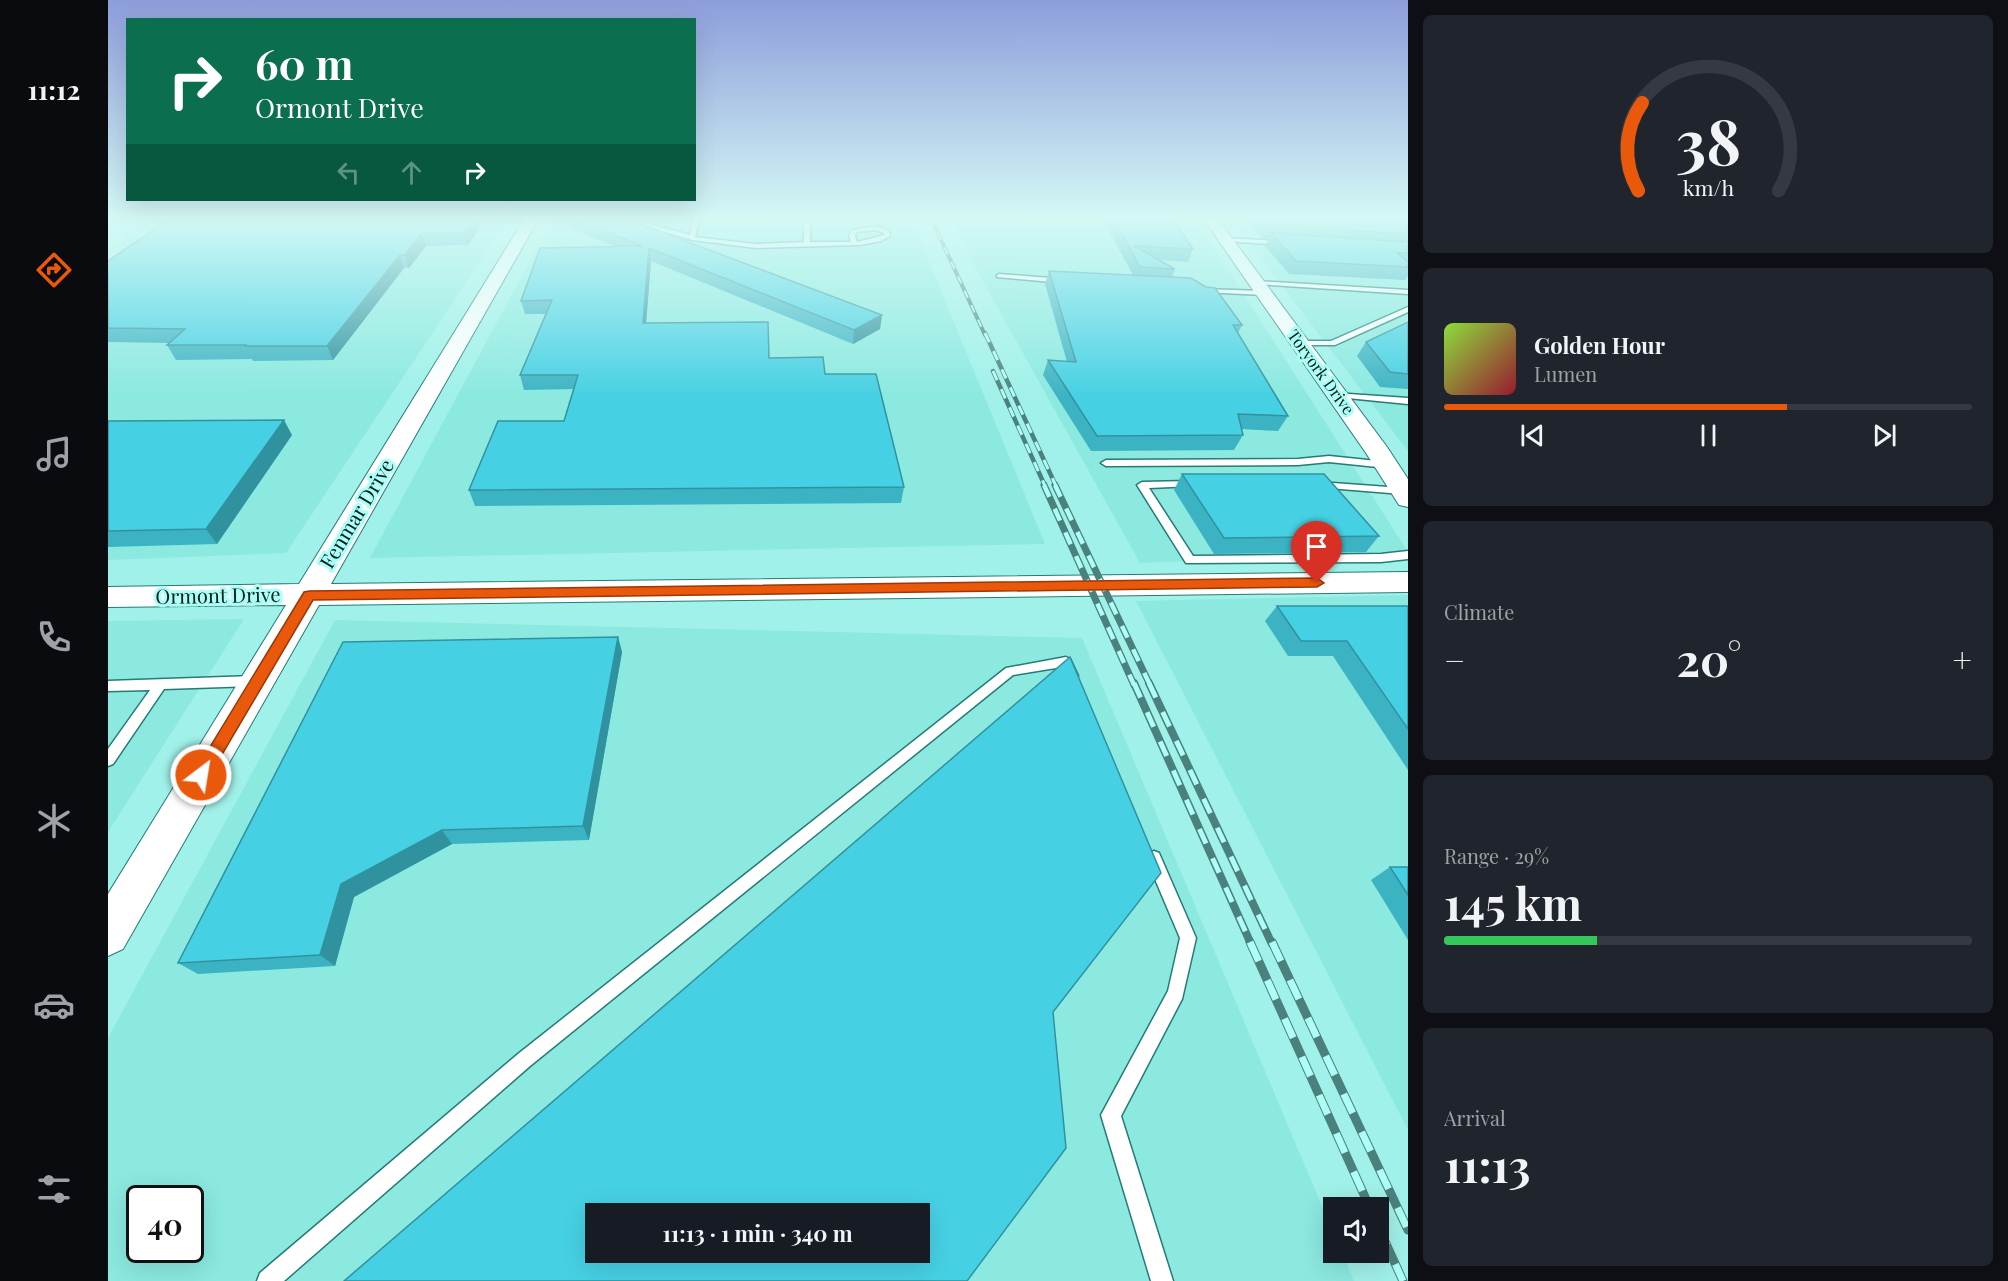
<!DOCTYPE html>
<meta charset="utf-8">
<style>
:root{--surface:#171b24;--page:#20242c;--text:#f1f3f6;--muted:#9ea1a6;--line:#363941;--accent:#ea580c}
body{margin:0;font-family:"Playfair Display",serif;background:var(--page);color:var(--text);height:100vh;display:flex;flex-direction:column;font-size:22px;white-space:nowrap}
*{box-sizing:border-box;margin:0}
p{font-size:20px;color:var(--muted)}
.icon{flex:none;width:33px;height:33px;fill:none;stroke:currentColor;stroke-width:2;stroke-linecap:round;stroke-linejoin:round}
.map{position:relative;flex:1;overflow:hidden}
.side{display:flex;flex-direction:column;gap:15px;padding:15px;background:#0d0f14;width:600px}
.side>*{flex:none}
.hud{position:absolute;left:18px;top:18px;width:570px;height:183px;border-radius:0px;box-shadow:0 6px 24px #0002;background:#0b6e4f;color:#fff;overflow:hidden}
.tools{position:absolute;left:1215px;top:1197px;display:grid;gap:12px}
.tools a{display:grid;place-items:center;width:66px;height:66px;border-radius:0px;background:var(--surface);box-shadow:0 6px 24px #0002;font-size:30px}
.speed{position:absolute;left:18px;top:1185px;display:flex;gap:12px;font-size:30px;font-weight:700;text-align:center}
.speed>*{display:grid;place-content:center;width:78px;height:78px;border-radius:50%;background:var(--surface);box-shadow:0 6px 24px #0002;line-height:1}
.speed .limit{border:3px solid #111;border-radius:9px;background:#fff;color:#111}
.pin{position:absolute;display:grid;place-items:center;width:51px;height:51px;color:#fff;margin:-62px -26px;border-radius:50% 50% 50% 0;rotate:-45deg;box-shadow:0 0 6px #0007}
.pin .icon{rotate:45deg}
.me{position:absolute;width:66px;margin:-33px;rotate:31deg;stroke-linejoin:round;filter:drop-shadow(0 0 4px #0008)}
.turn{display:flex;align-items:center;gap:21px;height:126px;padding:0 30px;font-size:27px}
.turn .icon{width:78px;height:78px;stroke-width:2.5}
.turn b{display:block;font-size:42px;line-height:51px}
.lanes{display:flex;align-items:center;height:57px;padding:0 30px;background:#0003;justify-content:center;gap:30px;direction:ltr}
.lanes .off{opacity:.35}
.big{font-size:45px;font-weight:700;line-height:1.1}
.side .widget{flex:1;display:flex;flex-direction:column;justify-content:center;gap:9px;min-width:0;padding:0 21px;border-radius:9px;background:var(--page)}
.side .dial{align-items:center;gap:0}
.dial svg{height:156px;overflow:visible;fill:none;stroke:var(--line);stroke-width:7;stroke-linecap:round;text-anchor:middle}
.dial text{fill:var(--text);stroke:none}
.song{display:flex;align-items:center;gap:18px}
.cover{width:72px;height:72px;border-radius:9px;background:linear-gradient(135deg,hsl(90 70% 55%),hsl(350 70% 35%))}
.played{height:6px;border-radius:3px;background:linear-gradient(90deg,var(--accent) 65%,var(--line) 65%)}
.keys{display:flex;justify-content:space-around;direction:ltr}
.heat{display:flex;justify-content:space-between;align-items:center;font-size:33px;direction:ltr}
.charge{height:9px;border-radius:4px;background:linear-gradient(90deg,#34c759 29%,var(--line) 0)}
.trip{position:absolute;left:477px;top:1203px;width:345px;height:60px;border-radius:0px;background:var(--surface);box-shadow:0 6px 24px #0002;font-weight:700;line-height:60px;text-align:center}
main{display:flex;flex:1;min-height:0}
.tab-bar{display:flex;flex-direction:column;width:108px;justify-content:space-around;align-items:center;background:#090b0e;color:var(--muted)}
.tab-bar .icon{width:42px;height:42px}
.tab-bar .selected{color:var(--accent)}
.tab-bar b{font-size:27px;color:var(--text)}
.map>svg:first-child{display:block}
.built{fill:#8be9e0;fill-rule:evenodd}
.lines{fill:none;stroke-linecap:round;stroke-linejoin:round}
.service-casing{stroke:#257b75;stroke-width:3}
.tertiary-casing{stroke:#257b75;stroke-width:2}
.service{fill:#fff;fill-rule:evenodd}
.tertiary{fill:#fff;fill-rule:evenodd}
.rail-far4-casing{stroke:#4b817c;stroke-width:4}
.rail-far3-casing{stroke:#4b817c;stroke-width:4.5}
.rail-far2-casing{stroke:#4b817c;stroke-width:7}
.rail-far1-casing{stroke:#4b817c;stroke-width:8}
.rail-casing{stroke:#4b817c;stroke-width:9}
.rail-far4{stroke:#adfef6;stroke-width:2;stroke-dasharray:8;stroke-linecap:butt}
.rail-far3{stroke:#adfef6;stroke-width:3;stroke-dasharray:10;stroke-linecap:butt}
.rail-far2{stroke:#adfef6;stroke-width:4.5;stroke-dasharray:13;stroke-linecap:butt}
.rail-far1{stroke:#adfef6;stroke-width:5;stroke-dasharray:16;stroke-linecap:butt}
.rail{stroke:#adfef6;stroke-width:7;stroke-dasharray:21;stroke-linecap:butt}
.wall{fill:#3cb3c3}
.shaded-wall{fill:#31929f}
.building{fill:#46d0e3;stroke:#31929f;stroke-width:1.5;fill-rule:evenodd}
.route{fill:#ea580c;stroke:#983908;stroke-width:1.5}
.labels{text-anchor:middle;stroke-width:6;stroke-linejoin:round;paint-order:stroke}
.far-street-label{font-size:16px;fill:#001f1d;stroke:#adfef6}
.street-label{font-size:20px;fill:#001f1d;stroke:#adfef6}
</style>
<main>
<nav class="tab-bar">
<b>11:12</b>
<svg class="icon selected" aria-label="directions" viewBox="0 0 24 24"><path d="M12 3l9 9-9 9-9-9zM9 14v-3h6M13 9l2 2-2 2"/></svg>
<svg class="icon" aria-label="music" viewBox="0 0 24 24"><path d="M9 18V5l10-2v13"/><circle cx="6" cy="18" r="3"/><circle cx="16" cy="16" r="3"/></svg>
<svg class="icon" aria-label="phone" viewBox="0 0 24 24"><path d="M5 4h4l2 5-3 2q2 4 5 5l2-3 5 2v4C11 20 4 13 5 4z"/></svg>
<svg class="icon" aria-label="climate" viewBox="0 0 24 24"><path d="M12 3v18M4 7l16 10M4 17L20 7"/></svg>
<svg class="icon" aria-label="car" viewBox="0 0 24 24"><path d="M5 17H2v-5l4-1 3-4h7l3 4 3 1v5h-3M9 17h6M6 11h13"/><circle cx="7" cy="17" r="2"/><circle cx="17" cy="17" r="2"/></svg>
<svg class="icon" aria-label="filters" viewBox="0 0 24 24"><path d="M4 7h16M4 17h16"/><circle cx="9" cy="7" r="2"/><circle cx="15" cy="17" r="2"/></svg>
</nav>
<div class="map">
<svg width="1300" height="1281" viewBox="0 0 1300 1281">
<rect width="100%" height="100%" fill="#a0f1e9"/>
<path class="built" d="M0 218H401L178 553 0 560V265L6 261 18 235Z
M445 218H803L937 544 262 558Z
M843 218H1087L1300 552 1032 563 867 267Z
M1122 218H1300V451Z
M1300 595V1130L1028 601Z
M136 619 0 832V621Z
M227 620 974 638 1225 1232 1226 1252 1234 1253 1246 1281H0V1038ZM32 1198H82V1250H32ZM488 1214H812V1252H488Z"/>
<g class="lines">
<g class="service-casing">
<path id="service" d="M11 218H20L0 224V220Z
M380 218H426L423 220H383Z
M510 218H518L582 235 585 221 588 219 591 221 587 237 648 244 696 242V218H702V242H743L741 236 744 230 768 226 781 231 782 236 773 241 752 245 648 248 584 240ZM768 230 776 233V235L749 242 747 236 748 232Z
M1118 238 1174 241 1177 243 1174 245 1116 241Z
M891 274 955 279 958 281 955 283 889 277V275Z
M1149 281 1300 290V294L1147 284 1146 283Z
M1095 289 1156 291 1159 293 1156 295 1093 292 1092 291Z
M1300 307V312L1227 345H1192L1188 343 1192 341H1223Z
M1226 393 1300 398V404L1229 397H1226Z
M1221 456 1279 462 1284 465 1279 468 1221 462 1190 465 998 466 993 463 998 460 1190 459Z
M1083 481 1086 482V486L1041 488 1085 556 1273 554 1300 551V559L1273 562 1078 563 1029 485 1034 482Z
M1211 482 1294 488 1299 491 1294 494 1208 487V483Z
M958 657 962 659 970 676 968 679H960L954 667 905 675 422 1066 176 1281H149L152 1273 410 1054 898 668Z
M146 676 150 678 152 681 150 684 146 686 56 689 5 764 0 766V749L42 690 0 691V681Z
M1046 851 1051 853 1088 938 1074 999 1013 1116 1065 1281H1043L993 1115 1060 991 1072 938 1038 858 1041 853Z"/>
</g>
<g class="tertiary-casing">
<path id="tertiary" d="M417 218H431L223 584 1300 572V592L211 605 15 949 0 956V894L178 605 0 607V587L191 584Z
M1095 218H1109L1279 447 1300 479V507L1291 505 1258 453Z"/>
</g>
<use href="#service" class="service"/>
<use href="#tertiary" class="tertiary"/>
<g class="rail-far4-casing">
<path id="rail-far4" d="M823 218 877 335"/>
</g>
<g class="rail-far3-casing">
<path id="rail-far3" d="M877 333 948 486
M885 371 937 486"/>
</g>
<g class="rail-far2-casing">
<path id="rail-far2" d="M936 485 1026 685
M947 485 1042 685"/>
</g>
<g class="rail-far1-casing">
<path id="rail-far1" d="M1026 683 1143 944
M1041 683 1164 944"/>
</g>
<g class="rail-casing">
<path id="rail" d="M1142 942 1262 1208
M1164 942 1300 1230
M1270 1226 1295 1281"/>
</g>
<use href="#rail-far4" class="rail-far4"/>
<use href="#rail-far3" class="rail-far3"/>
<use href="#rail-far2" class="rail-far2"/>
<use href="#rail-far1" class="rail-far1"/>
<use href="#rail" class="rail"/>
</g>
<path class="wall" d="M57 218H373L375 223 360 245 318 246 301 268H296L225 360 145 361 144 359 68 360 59 345 61 343 0 342V261L53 225 51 222Z
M458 218H516L774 315 772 329 745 344 543 261 538 323 717 374 796 487 793 503 367 506 361 490 456 421 466 389 416 390 412 375 438 314H417L413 301 506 246 460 227Z
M994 218H1064L1085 249 1080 262 1051 260 1067 269 1064 277 1134 325 1130 333 1180 416 1170 431 1133 429 1135 435 1126 450 983 451 935 375 940 360 959 362 937 284 941 271 1025 275Z
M1137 218H1300V241L1299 242H1300V276L1297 280 1181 274 1157 246 1161 238H1154Z
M1300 322V389L1272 387 1249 356 1258 342Z
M0 421 184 435 109 544 0 547Z
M1074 474 1271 536 1258 552 1106 554 1066 490Z
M1169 606H1300V770L1225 656H1180L1157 621Z
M510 637 514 652 481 840 344 844 246 897 227 966 90 974 70 963Z
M1282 867H1300V940L1263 880Z"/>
<path class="shaded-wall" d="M366 218H373L375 223 360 245 356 233Z
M314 233 318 246 301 268 297 255Z
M541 248 543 261 537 337 535 323Z
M292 255 296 268 225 360 219 346Z
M774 315 772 329 745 344 746 330Z
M176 420 184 435 109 544 98 529Z
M510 637 514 652 481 840 475 826Z
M334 830 344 844 246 897 227 966 212 955 233 884Z"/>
<path class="building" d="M57 218H366L356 233H314L297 255H292L219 346H137L139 345H59L77 329 0 328V261L57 222H51Z
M464 218H516L774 315 746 330 541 248 535 323 660 322 661 358 715 357 717 374H768L796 487 361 490 390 421H456L470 375H412L444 300 413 301 432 248 534 246Z
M1005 218H1064L1085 249 1026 246 1067 269 1032 267Z
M1153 218H1300V228H1297L1300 231V234L1160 225Z
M1163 233 1300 242V253H1289L1300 262V267L1188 261Z
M941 271 1083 278 1098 287 1107 288 1134 325H1125L1180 416 1130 414 1135 435 989 436 940 360 968 362Z
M1300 322V374L1282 372 1258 342Z
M176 420 98 529 0 531V421Z
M1074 474H1216L1271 536 1116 538Z
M1169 606H1300V729L1239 641H1193Z
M510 637 475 826 334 830 233 884 212 955 70 963 235 642Z
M962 657 1053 873 945 1012 958 1148 859 1281H236ZM488 1214H812V1252H488Z
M1282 867H1300V895Z"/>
<linearGradient id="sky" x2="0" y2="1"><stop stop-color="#8d9ddb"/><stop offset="0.55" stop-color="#d4f9f5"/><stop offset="1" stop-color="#d4f9f5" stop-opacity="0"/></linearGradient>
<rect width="1300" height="397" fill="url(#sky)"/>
<path class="route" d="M1209 578 1216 583 1209 587 205 600 99 780 93 782 88 780 85 775 196 592 201 591Z"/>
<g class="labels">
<g class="far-street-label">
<text transform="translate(1213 372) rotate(54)" y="6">Toryork Drive</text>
</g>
<g class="street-label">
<text transform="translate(249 514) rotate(-59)" y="7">Fenmar Drive</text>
<text transform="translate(110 596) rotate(-1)" y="7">Ormont Drive</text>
</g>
</g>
</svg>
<div class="tools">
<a><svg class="icon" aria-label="sound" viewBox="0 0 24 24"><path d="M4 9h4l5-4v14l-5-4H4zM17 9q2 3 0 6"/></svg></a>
</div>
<div class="speed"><div class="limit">40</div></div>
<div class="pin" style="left:1209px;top:583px;background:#d93025"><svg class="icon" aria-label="arrive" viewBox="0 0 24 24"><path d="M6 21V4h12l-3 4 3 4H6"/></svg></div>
<svg class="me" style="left:93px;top:775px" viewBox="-20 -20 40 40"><circle r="17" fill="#ea580c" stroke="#fff" stroke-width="3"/><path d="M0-11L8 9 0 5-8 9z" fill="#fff"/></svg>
<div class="trip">11:13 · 1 min · 340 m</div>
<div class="hud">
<div class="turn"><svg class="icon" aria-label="right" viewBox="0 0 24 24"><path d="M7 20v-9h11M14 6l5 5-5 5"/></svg><div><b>60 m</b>Ormont Drive</div></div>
<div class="lanes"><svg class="icon off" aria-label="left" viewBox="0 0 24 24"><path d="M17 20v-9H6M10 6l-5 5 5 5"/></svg><svg class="icon off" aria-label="ahead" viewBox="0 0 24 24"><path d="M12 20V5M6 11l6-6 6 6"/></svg><svg class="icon" aria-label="right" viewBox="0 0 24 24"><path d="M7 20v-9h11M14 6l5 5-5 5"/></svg></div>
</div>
</div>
<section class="side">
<div class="widget dial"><svg viewBox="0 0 100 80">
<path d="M14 69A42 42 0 1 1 86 69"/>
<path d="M14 69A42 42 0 0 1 16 24" stroke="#ea580c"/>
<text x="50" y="56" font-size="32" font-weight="700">38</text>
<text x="50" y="72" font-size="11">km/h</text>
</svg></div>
<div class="widget">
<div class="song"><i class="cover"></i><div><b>Golden Hour</b><p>Lumen</p></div></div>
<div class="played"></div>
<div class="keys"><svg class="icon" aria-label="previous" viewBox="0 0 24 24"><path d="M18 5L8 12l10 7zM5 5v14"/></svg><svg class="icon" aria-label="pause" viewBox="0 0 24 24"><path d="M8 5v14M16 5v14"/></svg><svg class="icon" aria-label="next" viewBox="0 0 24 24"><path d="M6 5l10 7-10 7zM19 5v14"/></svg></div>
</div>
<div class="widget"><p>Climate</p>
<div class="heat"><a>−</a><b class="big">20°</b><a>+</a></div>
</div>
<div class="widget"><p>Range · 29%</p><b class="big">145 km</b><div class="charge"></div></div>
<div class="widget"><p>Arrival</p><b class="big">11:13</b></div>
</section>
</main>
